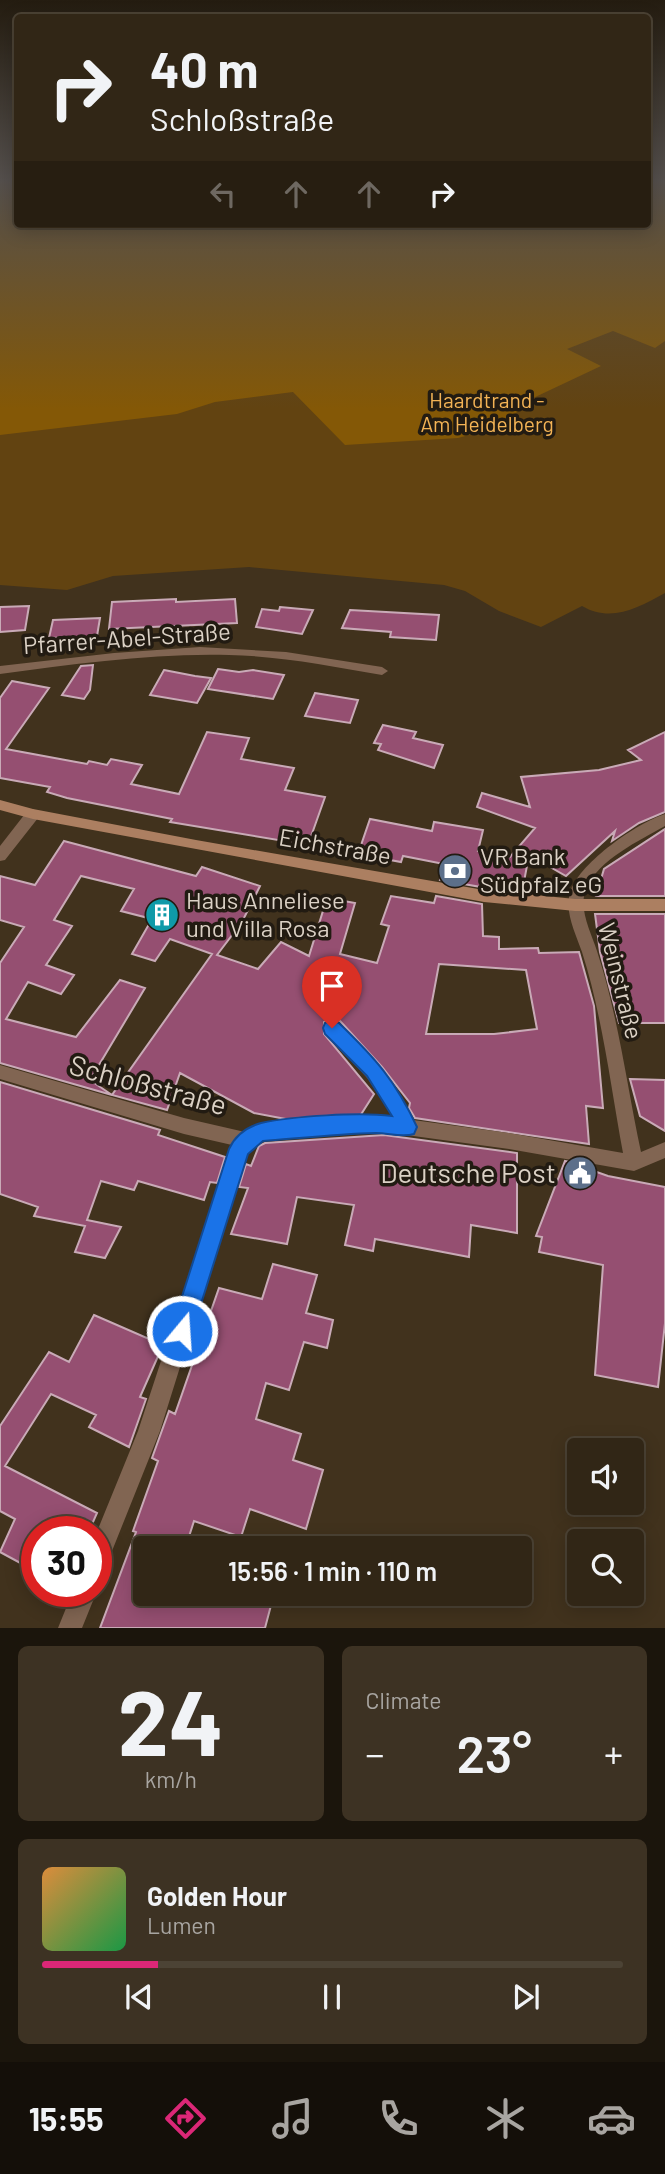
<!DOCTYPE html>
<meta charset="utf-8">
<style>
:root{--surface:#312616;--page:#3d3223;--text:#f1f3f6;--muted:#a8a5a1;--line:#4c4335;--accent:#db2777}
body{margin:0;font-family:Barlow,sans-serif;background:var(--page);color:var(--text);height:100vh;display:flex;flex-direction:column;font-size:26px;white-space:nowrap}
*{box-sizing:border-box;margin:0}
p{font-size:23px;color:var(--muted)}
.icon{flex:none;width:38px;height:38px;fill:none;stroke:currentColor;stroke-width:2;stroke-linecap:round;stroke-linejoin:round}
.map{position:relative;height:1628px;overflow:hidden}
.sheet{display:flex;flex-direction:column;gap:18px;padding:18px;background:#1b150c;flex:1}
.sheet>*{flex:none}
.guide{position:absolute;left:14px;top:14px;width:637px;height:214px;border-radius:7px;box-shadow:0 4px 18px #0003,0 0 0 2px var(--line);background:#312616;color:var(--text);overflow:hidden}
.fabs{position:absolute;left:567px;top:1438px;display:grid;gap:14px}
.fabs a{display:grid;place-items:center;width:77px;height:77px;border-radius:7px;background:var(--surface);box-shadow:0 4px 18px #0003,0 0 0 2px var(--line);font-size:35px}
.speed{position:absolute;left:21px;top:1516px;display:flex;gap:14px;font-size:35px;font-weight:700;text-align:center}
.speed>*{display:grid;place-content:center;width:91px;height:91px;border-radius:50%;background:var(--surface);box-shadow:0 4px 18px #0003,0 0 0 2px var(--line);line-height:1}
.speed .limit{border:10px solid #d22;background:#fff;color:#111}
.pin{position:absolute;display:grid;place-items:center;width:60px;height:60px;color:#fff;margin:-72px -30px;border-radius:50% 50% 50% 0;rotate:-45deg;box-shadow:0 0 7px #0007}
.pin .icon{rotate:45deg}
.me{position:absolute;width:77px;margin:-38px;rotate:18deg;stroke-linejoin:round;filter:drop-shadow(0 0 5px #0008)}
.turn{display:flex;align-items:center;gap:24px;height:147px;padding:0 21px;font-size:32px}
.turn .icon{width:91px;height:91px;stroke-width:2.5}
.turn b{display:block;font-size:49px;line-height:60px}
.lanes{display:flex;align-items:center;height:66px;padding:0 21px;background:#0003;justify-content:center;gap:35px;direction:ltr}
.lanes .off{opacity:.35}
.big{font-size:52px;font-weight:600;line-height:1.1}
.sheet .widget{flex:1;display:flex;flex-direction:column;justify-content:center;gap:10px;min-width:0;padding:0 24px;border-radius:10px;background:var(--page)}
.sheet .dial{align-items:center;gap:0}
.dial b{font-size:91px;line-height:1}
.song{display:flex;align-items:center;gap:21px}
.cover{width:84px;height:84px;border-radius:10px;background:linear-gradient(135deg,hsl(30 70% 55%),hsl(140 70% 35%))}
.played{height:7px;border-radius:4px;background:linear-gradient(90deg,var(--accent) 20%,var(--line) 20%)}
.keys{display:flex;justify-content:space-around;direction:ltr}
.heat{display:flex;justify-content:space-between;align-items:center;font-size:38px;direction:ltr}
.sheet .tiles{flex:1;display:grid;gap:18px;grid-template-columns:1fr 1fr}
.widget:last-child{grid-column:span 2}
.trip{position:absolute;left:133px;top:1536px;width:399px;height:70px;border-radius:7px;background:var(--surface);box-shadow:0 4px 18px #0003,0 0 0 2px var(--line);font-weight:600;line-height:70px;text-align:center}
.menu{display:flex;height:112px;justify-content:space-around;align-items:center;background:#140f09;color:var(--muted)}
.menu .icon{width:49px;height:49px}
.menu .current{color:var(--accent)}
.menu b{font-size:32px;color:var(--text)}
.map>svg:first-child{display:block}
.green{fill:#624311}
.forest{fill:#845806}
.building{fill:#954f71;stroke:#c9aab7;stroke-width:2;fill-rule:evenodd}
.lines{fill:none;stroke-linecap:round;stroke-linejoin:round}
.street{fill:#816552;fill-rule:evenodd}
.secondary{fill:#ac7f61;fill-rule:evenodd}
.route{fill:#1a73e8;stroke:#114b97;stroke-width:2}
.labels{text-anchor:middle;stroke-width:7;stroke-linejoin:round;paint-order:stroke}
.far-park-label{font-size:21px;fill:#f3b355;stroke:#221b12}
.street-label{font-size:24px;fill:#dbd1c5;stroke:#221b12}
.poi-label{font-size:24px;fill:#dbd1c5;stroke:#221b12;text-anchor:start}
.near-street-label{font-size:28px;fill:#dbd1c5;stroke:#221b12}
.near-poi-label{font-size:28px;fill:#dbd1c5;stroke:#221b12;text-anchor:end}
</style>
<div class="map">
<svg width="665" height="1628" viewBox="0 0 665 1628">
<rect width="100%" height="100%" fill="#41321d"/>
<path class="green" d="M648 181H665V593C638 608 611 623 582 606L541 627 499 611 465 591 444 585 249 567 113 576 67 590 0 585V310L648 224Z"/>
<path class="forest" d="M0 181H17L18 224H648V181H665V341L655 348 613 331 567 349 601 366 531 399 502 426 458 438 345 445 293 392 215 402 177 414 0 435Z"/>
<path class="building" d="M176 599V602L235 599 237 623 109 629 112 602Z
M29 606 25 630 0 632V607Z
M280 607 313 610 302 634 256 627 262 609 279 611Z
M350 610 439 615 436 640 390 637 391 632 342 628Z
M100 618 96 642 77 643 78 637 49 638 53 620Z
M93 665 90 690 84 699 62 695 81 666Z
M218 669 239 672 253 670 284 675 273 699 208 689Z
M164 670 195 676 211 678 197 703 150 695Z
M12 681 49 688 6 749 87 764 89 761 107 765 111 759 142 765 131 784 179 794 207 732 249 738 241 759 294 768 285 790 325 797 308 845 170 822 172 819 67 798 47 792 50 787 0 778V698Z
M315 693 358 700 350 723 305 716Z
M383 725 416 732 413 738 443 745 434 768 378 750 381 744 374 743Z
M665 732V812L639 823 612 841 615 831 566 876 529 855 523 887 481 882V887L440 880 444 864 403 856 401 862 358 854 370 819 432 831 434 822 483 830 478 851 510 857 535 828 477 807 482 793 530 807 521 777 599 770 641 760 628 750Z
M665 829V896H596L604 869Z
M64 841 196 876 202 867 260 886 242 922 217 955 258 969 281 942 309 956 327 898 355 903 340 954 377 963 389 926 381 924 391 896 434 903 436 896 482 904 483 936 499 937V949L538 948 539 953 579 952 594 1006 603 1108 586 1106 589 1144 415 1118 409 1108 410 1103 382 1067 340 1021 333 1019 324 1022V1034L374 1094 360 1116 291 1120 254 1113 180 1073 167 1110 112 1095 212 954 170 939 155 961 132 954 152 919 121 911 134 889 81 876 54 920 72 926 46 965 74 975 61 994 28 982 6 1019 76 1037 120 980 145 988 90 1080 112 1095 0 1063V963L24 927 0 920V876L35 885ZM439 964 526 970 537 1029 494 1034H426Z
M595 914H665V1023H619L600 952Z
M630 1079 665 1080V1131L640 1116Z
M0 1082 160 1130 158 1135 225 1157 217 1183 210 1182 204 1200 138 1181 134 1190 101 1181 87 1220 121 1227 105 1258 75 1252 85 1226 34 1216 38 1207 0 1194Z
M384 1135 517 1153V1233L471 1225 469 1257 375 1239 373 1251 345 1245 354 1205 297 1197 287 1244 231 1234 248 1188 239 1187 246 1164 251 1166 259 1146 265 1143Z
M565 1161 591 1166V1170L608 1176 665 1187V1323L658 1387 595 1375 603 1265 539 1252 542 1237 536 1236Z
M273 1264 317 1275 306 1313 333 1320 327 1348 304 1342 289 1390 266 1383 256 1419 301 1434 293 1460 323 1470 306 1529 250 1509 241 1537 194 1521 185 1549 145 1536V1594H183L202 1601 204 1594H274L265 1628H100L136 1532 133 1531 158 1461 152 1458 169 1411 175 1414 219 1288 262 1299Z
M94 1315 163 1345 140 1397 146 1399 129 1447 89 1427 96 1415 51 1394 5 1466 97 1513 89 1531H37V1572L0 1552 15 1519 0 1511V1426L49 1352 69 1362Z"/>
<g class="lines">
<path class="street" d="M200 647 286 652 382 667 388 671 382 675C331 666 280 656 229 655 152 653 76 664 0 674V666L114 653Z
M33 809 40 814 38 818 5 860 0 861V846L28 810Z
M665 814V826C639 841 599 859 586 889 578 909 591 932 597 951 618 1015 627 1086 641 1152L665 1142V1158L634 1171 509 1149 384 1132 264 1140 253 1146 247 1153 160 1431 104 1571 96 1574V1534L138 1431 232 1145 184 1134 0 1079V1065L184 1118 245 1132 261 1124 393 1117 368 1079 326 1033 324 1028 326 1023 332 1021 338 1023 380 1069 413 1120 509 1133 623 1153C611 1088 602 1014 582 952 576 934 563 910 571 890 581 862 637 823 665 814Z
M96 1590 97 1591 82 1628H58L73 1591Z"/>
<path class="secondary" d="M0 800 33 809 196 840 484 890 575 899H665V911H575L484 902 33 819 0 810Z"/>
</g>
<linearGradient id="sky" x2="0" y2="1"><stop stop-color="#241c10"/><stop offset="0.44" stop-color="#544f4c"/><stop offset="1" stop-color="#544f4c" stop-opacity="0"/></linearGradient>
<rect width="665" height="409" fill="url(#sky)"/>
<path class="route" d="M332 1020 339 1023C376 1059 395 1080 417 1127L414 1134C402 1138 389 1133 376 1133 338 1134 301 1138 263 1141L248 1154 190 1339 182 1342 174 1339 171 1331 229 1149C235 1136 247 1127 261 1123 294 1116 359 1112 392 1116L367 1076 325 1034 323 1028 325 1023Z"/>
<defs>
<g id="bank-disc" transform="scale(1.75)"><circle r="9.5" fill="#5c6f8a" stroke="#221b12"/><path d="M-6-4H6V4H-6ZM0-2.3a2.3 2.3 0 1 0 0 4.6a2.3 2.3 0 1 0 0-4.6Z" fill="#fff"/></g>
<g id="building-disc" transform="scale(1.75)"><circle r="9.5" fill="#0f9aa8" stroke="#221b12"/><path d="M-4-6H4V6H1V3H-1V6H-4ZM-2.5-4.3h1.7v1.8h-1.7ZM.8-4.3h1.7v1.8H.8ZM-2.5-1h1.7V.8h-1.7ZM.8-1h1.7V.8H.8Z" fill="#fff"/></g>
<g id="civic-disc" transform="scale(1.75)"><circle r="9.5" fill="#5c6f8a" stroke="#221b12"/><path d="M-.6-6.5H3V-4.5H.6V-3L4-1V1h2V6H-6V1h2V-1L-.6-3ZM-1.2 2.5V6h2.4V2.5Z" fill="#fff"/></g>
</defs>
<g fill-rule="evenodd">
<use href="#bank-disc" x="455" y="871"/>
<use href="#building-disc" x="162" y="915"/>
<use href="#civic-disc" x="580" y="1173"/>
</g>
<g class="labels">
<g class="far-park-label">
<text x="487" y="408">Haardtrand -<tspan x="487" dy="24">Am Heidelberg</tspan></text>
</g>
<g class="street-label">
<text transform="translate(127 639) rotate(-4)" y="8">Pfarrer-Abel-Straße</text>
<text transform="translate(335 847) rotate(10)" y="8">Eichstraße</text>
<text transform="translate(620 981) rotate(76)" y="8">Weinstraße</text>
</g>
<g class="poi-label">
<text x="480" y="865">VR Bank<tspan x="480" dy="28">Südpfalz eG</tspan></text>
<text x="186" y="909">Haus Anneliese<tspan x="186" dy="28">und Villa Rosa</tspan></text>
</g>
<g class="near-street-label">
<text transform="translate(148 1085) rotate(15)" y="10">Schloßstraße</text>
</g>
<g class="near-poi-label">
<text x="556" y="1183">Deutsche Post</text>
</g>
</g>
</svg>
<div class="fabs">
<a><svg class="icon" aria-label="sound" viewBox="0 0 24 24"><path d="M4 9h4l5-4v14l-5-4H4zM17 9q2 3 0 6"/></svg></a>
<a><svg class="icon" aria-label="search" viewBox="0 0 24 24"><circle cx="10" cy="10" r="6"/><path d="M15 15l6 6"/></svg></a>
</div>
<div class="speed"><div class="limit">30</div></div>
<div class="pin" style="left:332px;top:1028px;background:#d93025"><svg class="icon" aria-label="arrive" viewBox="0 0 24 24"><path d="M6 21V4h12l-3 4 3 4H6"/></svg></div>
<svg class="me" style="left:182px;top:1331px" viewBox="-20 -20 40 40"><circle r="17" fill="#1a73e8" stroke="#fff" stroke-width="3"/><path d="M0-11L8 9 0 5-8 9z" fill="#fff"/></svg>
<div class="trip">15:56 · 1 min · 110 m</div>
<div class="guide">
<div class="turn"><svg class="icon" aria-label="right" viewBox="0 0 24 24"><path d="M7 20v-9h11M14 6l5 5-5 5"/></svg><div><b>40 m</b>Schloßstraße</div></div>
<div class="lanes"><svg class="icon off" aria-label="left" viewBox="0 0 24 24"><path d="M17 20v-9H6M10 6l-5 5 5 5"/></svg><svg class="icon off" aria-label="ahead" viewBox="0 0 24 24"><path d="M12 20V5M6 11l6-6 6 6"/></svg><svg class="icon off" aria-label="ahead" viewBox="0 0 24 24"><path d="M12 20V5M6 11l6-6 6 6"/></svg><svg class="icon" aria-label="right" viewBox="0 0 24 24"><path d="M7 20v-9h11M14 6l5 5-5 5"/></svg></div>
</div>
</div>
<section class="sheet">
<div class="tiles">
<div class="widget dial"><b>24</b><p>km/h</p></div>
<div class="widget"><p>Climate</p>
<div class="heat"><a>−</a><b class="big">23°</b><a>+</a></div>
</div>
<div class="widget">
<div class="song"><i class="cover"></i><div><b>Golden Hour</b><p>Lumen</p></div></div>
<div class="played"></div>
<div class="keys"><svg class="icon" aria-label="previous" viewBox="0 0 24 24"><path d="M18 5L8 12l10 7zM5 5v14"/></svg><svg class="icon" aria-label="pause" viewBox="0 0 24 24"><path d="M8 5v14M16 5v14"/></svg><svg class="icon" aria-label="next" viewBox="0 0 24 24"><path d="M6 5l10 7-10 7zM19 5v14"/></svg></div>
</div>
</div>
</section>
<nav class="menu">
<b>15:55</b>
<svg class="icon current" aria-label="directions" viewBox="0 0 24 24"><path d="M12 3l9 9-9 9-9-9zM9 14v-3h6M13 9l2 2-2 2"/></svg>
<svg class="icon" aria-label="music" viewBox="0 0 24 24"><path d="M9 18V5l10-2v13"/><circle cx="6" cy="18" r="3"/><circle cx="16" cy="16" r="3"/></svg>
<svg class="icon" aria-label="phone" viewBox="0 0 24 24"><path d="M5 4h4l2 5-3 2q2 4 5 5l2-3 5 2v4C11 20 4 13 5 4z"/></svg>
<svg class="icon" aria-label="climate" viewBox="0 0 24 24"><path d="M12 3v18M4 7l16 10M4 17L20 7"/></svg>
<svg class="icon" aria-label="car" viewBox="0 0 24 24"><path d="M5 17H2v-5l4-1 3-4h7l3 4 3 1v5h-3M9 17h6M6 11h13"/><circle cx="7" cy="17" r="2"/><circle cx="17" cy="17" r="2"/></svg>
</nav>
